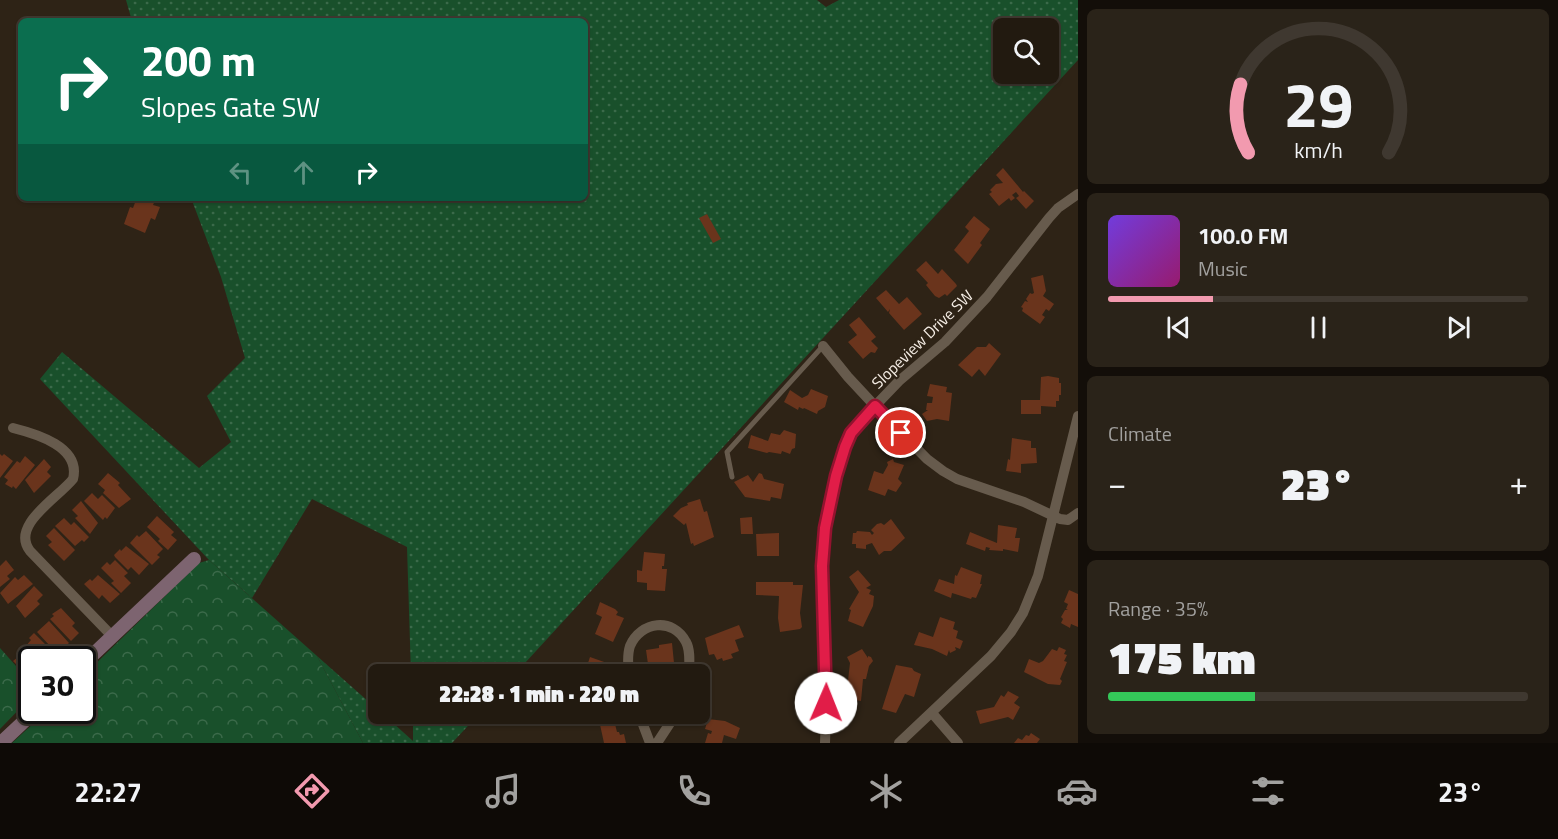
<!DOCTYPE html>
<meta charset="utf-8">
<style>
:root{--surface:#221a10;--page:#2a2319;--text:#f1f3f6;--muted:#a2a19f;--line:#3f3830;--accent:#f29aaf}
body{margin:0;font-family:"Titillium Web",sans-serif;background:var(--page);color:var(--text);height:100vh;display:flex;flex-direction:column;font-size:22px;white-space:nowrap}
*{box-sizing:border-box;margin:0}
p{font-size:20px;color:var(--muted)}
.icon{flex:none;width:33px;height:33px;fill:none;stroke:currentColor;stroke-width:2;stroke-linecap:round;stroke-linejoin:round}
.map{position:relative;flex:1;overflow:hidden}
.drawer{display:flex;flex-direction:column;gap:9px;padding:9px;background:#130e09;width:480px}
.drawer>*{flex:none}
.top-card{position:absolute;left:18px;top:18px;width:570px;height:183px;border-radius:9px;box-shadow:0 2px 4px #0004,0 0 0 2px var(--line);background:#0b6e4f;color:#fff;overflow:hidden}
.tools{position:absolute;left:993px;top:18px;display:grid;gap:12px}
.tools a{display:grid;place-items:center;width:66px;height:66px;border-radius:9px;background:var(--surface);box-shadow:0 2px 4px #0004,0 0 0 2px var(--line);font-size:30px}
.speed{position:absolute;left:18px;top:646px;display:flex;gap:12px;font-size:30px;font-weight:700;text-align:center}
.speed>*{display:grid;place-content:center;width:78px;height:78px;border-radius:50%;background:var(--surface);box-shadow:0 2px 4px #0004,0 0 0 2px var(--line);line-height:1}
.speed .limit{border:3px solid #111;border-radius:9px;background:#fff;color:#111}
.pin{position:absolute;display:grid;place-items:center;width:51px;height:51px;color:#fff;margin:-26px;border:3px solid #fff;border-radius:50%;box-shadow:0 2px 6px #0007}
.me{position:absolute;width:66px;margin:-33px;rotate:1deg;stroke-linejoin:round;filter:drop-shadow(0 0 4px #0008)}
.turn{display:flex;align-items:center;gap:21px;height:126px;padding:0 24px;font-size:27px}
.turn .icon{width:78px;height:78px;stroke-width:2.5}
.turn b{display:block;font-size:42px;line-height:51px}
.lanes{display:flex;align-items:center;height:57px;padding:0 24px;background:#0003;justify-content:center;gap:30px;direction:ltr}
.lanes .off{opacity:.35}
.big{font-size:45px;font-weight:800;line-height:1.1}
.drawer .tile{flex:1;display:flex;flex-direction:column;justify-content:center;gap:9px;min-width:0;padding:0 21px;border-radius:9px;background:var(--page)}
.drawer .dial{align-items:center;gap:0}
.dial svg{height:156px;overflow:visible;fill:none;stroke:var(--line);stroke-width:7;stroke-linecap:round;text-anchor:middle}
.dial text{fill:var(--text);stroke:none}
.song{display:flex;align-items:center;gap:18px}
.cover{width:72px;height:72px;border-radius:9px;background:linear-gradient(135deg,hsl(260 70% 55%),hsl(320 70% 35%))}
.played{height:6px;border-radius:3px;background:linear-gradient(90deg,var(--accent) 25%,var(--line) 25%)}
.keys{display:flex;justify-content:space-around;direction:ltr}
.heat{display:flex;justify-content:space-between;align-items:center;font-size:33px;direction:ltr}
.charge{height:9px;border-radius:4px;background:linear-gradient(90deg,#34c759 35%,var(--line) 0)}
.trip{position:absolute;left:368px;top:664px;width:342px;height:60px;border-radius:9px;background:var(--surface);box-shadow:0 2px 4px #0004,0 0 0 2px var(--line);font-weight:800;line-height:60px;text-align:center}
.tab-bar{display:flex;height:96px;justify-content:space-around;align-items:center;background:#0e0a06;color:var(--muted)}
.tab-bar .icon{width:42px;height:42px}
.tab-bar .current{color:var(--accent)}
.tab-bar b{font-size:27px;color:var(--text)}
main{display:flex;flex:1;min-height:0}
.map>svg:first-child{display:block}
.grass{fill:url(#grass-dots);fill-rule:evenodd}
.forest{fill:url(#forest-crowns)}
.building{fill:#6a341c}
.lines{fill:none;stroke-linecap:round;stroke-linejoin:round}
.lane{stroke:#675b4d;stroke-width:5}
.street{stroke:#675b4d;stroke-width:10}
.secondary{stroke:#7d6470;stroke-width:14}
.route-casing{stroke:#92132f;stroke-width:15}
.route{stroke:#e11d48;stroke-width:10}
.labels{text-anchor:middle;stroke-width:4.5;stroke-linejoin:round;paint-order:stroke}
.street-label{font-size:16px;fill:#f6eee6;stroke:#2e2316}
</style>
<main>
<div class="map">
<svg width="1078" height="743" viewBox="0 0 1078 743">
<defs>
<pattern id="grass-dots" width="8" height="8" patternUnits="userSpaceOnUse" patternTransform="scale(1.5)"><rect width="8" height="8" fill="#19502b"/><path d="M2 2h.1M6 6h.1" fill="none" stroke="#3b6a4a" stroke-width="1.8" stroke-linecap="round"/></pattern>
<pattern id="forest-crowns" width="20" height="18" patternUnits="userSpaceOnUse" patternTransform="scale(1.5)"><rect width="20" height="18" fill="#19502b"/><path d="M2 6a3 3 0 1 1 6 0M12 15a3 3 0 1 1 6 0" fill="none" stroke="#3b6a4a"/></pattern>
</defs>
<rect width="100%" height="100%" fill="#2e2316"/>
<path class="grass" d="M126 0H817L826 7 839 0H1078V60L514 675H411L407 547 312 499 252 598 209 560 40 379 62 352 199 468 231 442 207 396 245 358 221 277 191 198H585V21H132ZM1004 28H1048V74H1004Z
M317 656 378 710V714H383L413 741V714H479L452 743H363Z"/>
<path class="forest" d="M209 560 317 656 363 743H12L47 711H82L83 676 199 563Z
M0 648 32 684 31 697 0 729Z"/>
<path class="building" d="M1003 168 1023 192 1024 191 1034 201 1026 209 1016 198 1019 196 1016 192 1012 195 1015 198 1011 201 1009 198 999 206 989 194 992 192 990 190 996 184 1003 183 996 175Z
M131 198H156L153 205 160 207 155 220 151 218 145 233 124 224 130 207 133 208 136 200Z
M707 214 721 239 713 243 699 218Z
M974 216 990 229 980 243 982 245 968 264 954 250 969 231 965 227Z
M926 261 938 274 942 269 956 284 957 286 947 296 945 294 939 298 935 296 926 285 928 283 916 270Z
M1043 275 1046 291 1043 296 1054 304 1049 311 1046 309 1042 315 1045 317 1040 324 1022 311 1023 308 1021 307 1025 301 1028 302 1026 299 1030 293 1032 294 1034 293 1031 278Z
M886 290 899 304 907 297 922 314 904 330 889 313 890 309 888 312 876 298Z
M859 317 876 337 871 341 878 348 875 353 871 352 863 359 848 342 857 335 849 325Z
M989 343 1001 354 985 376 979 369 972 377 958 365 977 347H986Z
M1048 376 1059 378V383H1061V395H1059V401H1056V407L1041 406V414H1021V400H1040L1041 377Z
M930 384 947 387 946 392 952 393 949 421 937 419 927 421 922 414 928 410H926L927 403H932L933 397 927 396Z
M811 389 828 396 825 407 818 411 817 414 804 408 803 409 799 407 798 410 784 402 790 390 802 398 808 395Z
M784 430 796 434 795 448 792 449 790 454 782 451 781 454 769 452 767 453 748 448 751 435 768 441 771 433 780 435Z
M1012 438 1031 441V448H1036L1037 463 1021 464V473L1006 471 1008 459 1010 460Z
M0 454 2 456 4 454 13 461 0 478Z
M25 456 35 465 16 489 13 486 12 488 5 484 8 480 4 477 17 461 20 463Z
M44 459 51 467 47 472 51 476 34 493 25 480Z
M893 459 894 462 904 465 898 479 902 483 896 492 888 489 885 496 868 490 874 471 883 474 888 465 887 462Z
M108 473 120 483 118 485 131 499 119 508 103 493 105 490 98 484Z
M759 473 762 474 764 479 784 484 781 499 771 497 770 501 745 497 734 482 748 475 753 482Z
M92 493 98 499 102 495 115 508 107 519 105 517 103 520 84 501Z
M700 499 704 512 707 511 714 537 694 546 693 543 691 544 686 523 684 525 673 516 681 508 688 505 687 503Z
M81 501 98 523 90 534 75 518 78 516 72 510Z
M157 516 174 532 171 535 177 540 168 550 158 541 160 539 147 527Z
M752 517 753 534H741L740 518Z
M64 518 71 525 74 522 89 537 84 542 82 540 75 546 55 526Z
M891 519 905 538 891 551H884L879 555 872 543 866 545V549L856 548V544H852L853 533H856L857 531 870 532 872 535 874 533 871 530 877 524 881 523 884 525Z
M998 525 1017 528 1015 538H1020L1018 552 1003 549V551L989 550 990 548 986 547 985 551 966 544 970 532 997 543Z
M54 528 75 550 64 561 48 545 52 542 46 536Z
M146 531 163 549 157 555 160 557 152 565 130 543 137 535 139 537Z
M779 533V556H757L756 534Z
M126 546 149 564 139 575 131 567 128 570 115 557 114 555 120 549 121 551Z
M644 552 665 554 664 566H662V569H667L665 591 647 590V583L637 582V570L642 571Z
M6 560 14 570 7 576 10 579 0 587V566Z
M115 560 128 573 124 576 131 583 121 593 111 583 114 581 101 568 107 562 110 565Z
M961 567 982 575 980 584H982L976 598 972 597 971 599 952 593 951 598 934 591 939 579 954 584 955 575 957 576Z
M858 570 871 585 866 588 871 590 869 594 874 596 873 606 863 627 848 621 851 610 849 609 859 592 849 577Z
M24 575 33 584 8 604 0 593 15 577 18 580Z
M98 575 120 594 110 603 102 595 99 599 84 584 90 579 92 581Z
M756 582H793V585H803L800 613 802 627 800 629 780 632 778 618 779 596 756 595Z
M34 586 43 595 37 601 40 604 25 618 16 606Z
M1069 590 1078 594V627L1071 624 1070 628 1061 623 1063 619 1061 617 1065 610H1068L1066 609 1068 604 1064 602Z
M600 602 615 609 618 612 616 615 624 618 613 642 595 634 602 617 596 614Z
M61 608 75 623 72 626 79 633 71 641 50 619 54 616 52 614Z
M940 617 955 622 953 629 958 631 956 638 963 641 960 649 955 647 956 650 950 653 949 650 947 656 932 649 914 645 919 632 933 637Z
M49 621 69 643 61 650 55 644 51 647 37 632Z
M739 625 744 637 735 640 739 651 731 654 733 658 723 661 722 658 717 660 714 654 709 655 705 638Z
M34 633 49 648 46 651 53 659 52 660H39L25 647 31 640 29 638Z
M672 643 674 663 671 664 672 675H644V664H648L646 650 659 648V645Z
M1059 647 1066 650 1064 654 1067 655 1064 661 1067 662 1060 679 1062 681 1060 685 1048 684 1024 672 1029 659 1039 663 1043 661 1052 649 1057 651Z
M20 649 23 652 26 649 36 660H32V671L27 675 13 661 18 657 16 654Z
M862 649 868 658V656L871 657 873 661 869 666 866 679H863L861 701 846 698 850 663 847 657Z
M590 657 607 663 604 675H584Z
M896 665 912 668 914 671 921 674 914 697 905 694 896 713 882 709Z
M1008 691 1019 697 1014 703 1020 707 1013 720 1008 717 980 724 976 711 994 707 1001 695 1004 697Z
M613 716 617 732H619L620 735 624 734 626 743H604L599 720Z
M708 719 725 721 740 728 736 739 724 735 722 743H705L708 733 711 734 712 731 705 729Z
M1031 733 1040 739 1037 743H1014L1018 738 1022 740 1026 735 1029 736Z"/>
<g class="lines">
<path class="lane" d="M732 477 727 452 823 346"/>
<path class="street" d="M823 346 848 377 875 406 927 459 943 471 957 479 1024 502 1060 519 1068 520 1078 513
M13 428C37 434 81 447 73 479 58 498 10 525 30 551L112 636
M629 675C628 666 627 655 630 646 641 621 673 617 686 642 691 651 689 665 689 675
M932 713 958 743
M639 714 650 743
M657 743 676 714
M825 743 827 686 822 566 825 528 835 476 845 447 851 433 875 406 899 381 945 342 987 297 1049 218 1058 208 1078 194
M899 743 991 656 1011 632 1023 613 1038 576 1078 416"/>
<path class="secondary" d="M82 665 194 559
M1 743 35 711"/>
</g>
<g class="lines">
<g class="route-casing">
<path id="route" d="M826 703 822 566 825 528 836 476 845 447 851 433 875 406 901 433"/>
</g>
<use href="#route" class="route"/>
</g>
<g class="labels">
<g class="street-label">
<text transform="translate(922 339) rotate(-44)" y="6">Slopeview Drive SW</text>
</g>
</g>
</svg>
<div class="tools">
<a><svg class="icon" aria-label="search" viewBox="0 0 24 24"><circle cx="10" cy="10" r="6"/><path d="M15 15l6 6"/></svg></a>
</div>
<div class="speed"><div class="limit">30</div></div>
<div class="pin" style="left:901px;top:433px;background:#d93025"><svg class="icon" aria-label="arrive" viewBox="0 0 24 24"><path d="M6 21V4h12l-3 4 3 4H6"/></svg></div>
<svg class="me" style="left:826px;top:703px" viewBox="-20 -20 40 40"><circle r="19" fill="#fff"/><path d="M0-13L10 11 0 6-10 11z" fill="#e11d48"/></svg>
<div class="trip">22:28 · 1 min · 220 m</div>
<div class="top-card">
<div class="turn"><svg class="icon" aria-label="right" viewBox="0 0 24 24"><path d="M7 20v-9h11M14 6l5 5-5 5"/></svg><div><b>200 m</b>Slopes Gate SW</div></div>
<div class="lanes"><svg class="icon off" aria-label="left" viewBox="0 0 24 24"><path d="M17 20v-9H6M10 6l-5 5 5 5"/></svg><svg class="icon off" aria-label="ahead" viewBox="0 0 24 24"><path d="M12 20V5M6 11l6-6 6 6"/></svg><svg class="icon" aria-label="right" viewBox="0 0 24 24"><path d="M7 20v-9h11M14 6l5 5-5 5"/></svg></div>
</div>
</div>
<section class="drawer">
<div class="tile dial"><svg viewBox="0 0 100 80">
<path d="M14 69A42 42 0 1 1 86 69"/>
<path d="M14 69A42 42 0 0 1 10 34" stroke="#f29aaf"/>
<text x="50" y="56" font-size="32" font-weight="700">29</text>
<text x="50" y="72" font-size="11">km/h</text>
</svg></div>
<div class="tile">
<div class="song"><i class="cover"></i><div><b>100.0 FM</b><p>Music</p></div></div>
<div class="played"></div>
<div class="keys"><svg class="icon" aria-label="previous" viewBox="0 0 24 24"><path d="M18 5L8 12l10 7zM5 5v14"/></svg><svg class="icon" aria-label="pause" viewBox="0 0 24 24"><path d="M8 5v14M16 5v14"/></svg><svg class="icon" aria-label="next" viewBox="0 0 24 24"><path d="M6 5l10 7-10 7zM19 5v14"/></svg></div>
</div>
<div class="tile"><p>Climate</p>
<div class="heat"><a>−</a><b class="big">23°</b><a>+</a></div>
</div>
<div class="tile"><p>Range · 35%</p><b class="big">175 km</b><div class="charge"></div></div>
</section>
</main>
<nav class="tab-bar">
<b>22:27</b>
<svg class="icon current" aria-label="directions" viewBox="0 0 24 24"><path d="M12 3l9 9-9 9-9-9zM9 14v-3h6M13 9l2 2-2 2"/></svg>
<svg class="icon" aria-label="music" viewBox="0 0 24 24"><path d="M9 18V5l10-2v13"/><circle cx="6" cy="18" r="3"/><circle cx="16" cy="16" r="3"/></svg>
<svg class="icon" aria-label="phone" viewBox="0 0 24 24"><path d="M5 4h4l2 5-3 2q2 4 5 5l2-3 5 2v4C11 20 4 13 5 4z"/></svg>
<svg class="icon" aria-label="climate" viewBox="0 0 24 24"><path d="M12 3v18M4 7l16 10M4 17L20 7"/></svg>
<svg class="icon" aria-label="car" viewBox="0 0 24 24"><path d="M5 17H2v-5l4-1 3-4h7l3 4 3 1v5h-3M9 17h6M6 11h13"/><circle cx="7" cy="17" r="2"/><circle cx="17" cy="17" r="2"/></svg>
<svg class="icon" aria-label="filters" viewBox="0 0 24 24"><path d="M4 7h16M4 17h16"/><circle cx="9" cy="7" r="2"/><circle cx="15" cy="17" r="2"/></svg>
<b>23°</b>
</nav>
